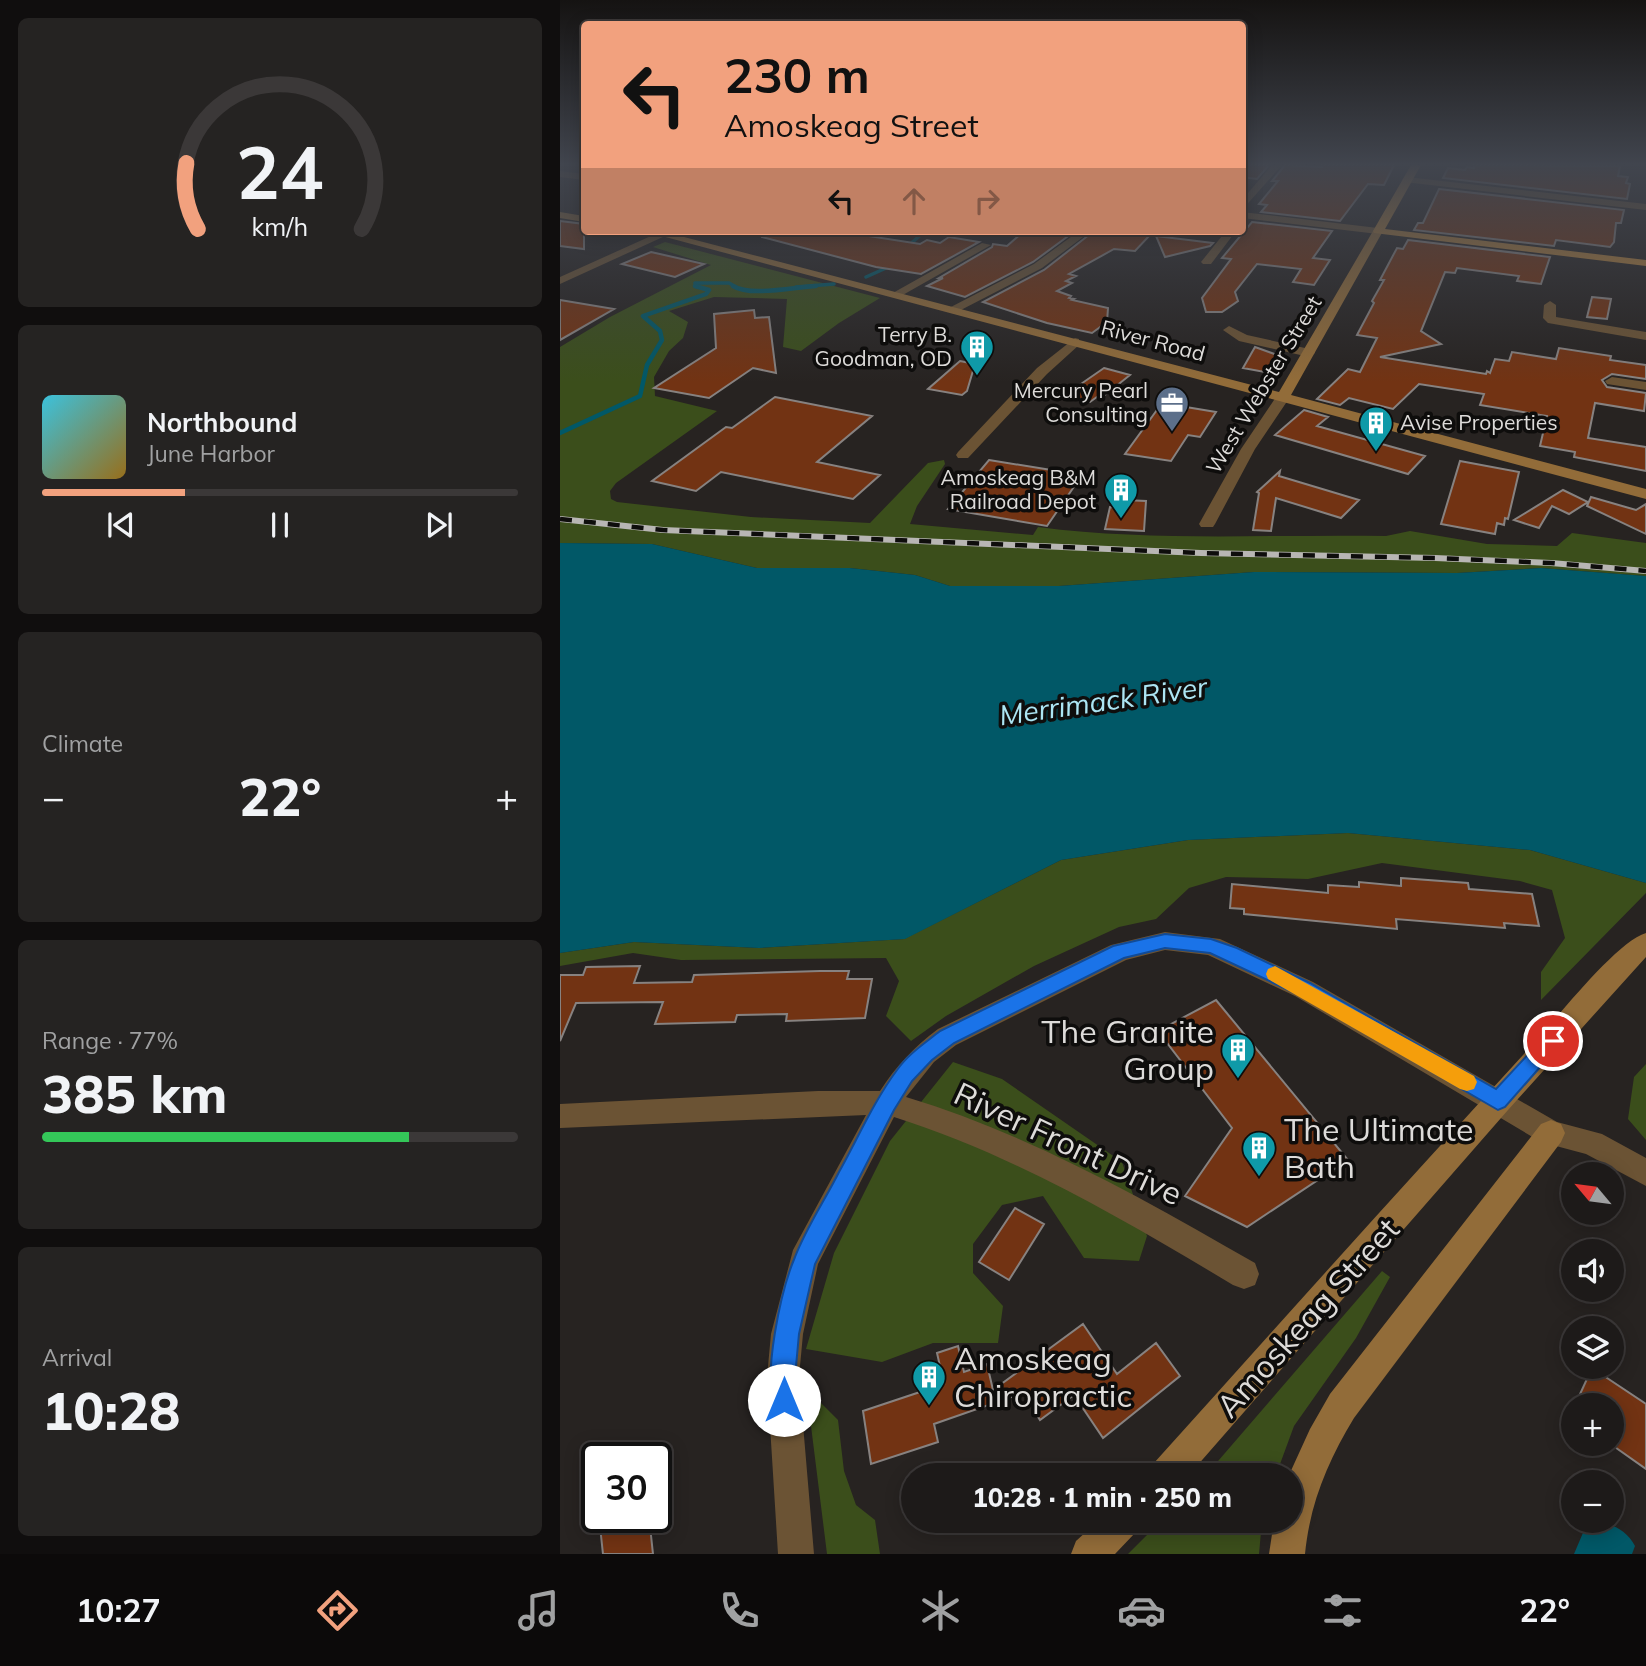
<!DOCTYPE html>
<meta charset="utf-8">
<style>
:root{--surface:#1d1a19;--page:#252322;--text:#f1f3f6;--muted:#a0a1a2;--line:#3b3838;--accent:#f2a17e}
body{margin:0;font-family:Mulish,sans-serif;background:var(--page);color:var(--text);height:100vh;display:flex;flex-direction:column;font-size:26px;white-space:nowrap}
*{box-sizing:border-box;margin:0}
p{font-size:23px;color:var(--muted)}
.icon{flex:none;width:38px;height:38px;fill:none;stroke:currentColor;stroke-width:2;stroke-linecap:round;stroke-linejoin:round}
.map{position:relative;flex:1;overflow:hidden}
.drawer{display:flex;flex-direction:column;gap:18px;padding:18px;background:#100e0e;width:560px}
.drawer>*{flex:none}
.hud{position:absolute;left:21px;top:21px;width:665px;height:214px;border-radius:7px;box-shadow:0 4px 18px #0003,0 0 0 2px var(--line);background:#f2a17e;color:#111;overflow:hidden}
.needle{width:46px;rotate:299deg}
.controls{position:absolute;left:1001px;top:1162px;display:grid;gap:14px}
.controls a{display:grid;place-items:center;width:63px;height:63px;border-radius:50%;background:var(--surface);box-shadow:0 4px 18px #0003,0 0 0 2px var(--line);font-size:35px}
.speed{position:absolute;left:21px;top:1442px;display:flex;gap:14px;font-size:35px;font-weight:700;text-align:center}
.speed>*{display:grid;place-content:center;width:91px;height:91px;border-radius:50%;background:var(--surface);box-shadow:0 4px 18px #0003,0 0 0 2px var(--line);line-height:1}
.speed .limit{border:4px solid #111;border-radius:10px;background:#fff;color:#111}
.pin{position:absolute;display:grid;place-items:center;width:60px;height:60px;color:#fff;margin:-30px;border:4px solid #fff;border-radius:50%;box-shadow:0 2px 7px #0007}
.me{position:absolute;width:77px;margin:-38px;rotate:0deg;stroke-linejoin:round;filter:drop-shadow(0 0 5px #0008)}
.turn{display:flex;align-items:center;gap:24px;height:147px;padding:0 28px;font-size:32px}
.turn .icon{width:91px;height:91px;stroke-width:2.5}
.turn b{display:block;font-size:49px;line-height:60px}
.lanes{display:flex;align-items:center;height:66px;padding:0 28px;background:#0003;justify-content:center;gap:35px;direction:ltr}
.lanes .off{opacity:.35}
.big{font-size:52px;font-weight:800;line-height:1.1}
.drawer .widget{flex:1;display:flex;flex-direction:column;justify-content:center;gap:10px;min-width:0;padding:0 24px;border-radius:10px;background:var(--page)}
.drawer .dial{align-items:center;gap:0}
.dial svg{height:182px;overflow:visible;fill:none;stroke:var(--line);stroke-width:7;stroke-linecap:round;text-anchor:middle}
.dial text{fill:var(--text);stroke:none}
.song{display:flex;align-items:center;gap:21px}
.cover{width:84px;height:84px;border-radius:10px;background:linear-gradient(135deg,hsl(190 70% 55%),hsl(40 70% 35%))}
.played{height:7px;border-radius:4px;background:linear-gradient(90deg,var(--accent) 30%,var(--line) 30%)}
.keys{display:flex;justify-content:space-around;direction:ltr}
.heat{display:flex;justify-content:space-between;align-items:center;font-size:38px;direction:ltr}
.charge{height:10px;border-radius:5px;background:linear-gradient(90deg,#34c759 77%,var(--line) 0)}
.trip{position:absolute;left:341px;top:1463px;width:402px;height:70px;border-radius:35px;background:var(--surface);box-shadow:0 4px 18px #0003,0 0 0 2px var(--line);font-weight:800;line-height:70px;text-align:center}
.tab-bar{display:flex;height:112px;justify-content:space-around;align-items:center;background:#0c0a0a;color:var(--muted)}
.tab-bar .icon{width:49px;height:49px}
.tab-bar .active{color:var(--accent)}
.tab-bar b{font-size:32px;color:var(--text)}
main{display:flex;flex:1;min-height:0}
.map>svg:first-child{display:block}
.green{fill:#3b4e1b}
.water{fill:#015867}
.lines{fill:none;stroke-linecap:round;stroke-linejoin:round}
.stream-far1{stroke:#015867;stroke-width:3.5}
.stream{stroke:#015867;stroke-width:4.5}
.building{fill:#723313;stroke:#878280;stroke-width:2}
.street{fill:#6b5334;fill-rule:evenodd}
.secondary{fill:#926c39;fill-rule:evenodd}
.primary{fill:#b17f3b;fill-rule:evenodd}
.rail-casing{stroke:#b8b6b4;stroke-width:6}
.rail{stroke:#0e0d0c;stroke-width:4.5;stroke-dasharray:12;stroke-linecap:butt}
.route{fill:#1a73e8;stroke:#114b97;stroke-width:2}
.slow{fill:#f59e0b}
.labels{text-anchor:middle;stroke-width:7;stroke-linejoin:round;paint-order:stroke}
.far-poi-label{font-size:21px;fill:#dddbd9;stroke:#0e0d0c;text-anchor:end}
.far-street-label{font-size:21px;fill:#dddbd9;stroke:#0e0d0c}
.water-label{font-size:28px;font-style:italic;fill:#ace5f3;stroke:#0e0d0c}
.near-poi-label{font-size:32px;fill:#dddbd9;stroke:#0e0d0c;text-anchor:start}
.near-street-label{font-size:32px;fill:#dddbd9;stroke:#0e0d0c}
</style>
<main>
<section class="drawer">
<div class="widget dial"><svg viewBox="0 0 100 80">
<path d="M14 69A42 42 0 1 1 86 69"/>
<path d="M14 69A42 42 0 0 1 9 40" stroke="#f2a17e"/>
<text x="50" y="56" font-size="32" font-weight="700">24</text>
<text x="50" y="72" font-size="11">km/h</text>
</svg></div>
<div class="widget">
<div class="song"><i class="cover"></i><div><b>Northbound</b><p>June Harbor</p></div></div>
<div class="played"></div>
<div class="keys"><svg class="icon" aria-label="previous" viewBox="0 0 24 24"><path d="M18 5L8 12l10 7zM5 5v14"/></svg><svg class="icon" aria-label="pause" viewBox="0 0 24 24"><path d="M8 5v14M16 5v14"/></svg><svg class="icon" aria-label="next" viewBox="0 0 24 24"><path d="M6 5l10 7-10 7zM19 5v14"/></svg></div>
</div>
<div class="widget"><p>Climate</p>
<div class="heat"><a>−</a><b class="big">22°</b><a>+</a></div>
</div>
<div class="widget"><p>Range · 77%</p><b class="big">385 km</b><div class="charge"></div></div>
<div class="widget"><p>Arrival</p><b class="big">10:28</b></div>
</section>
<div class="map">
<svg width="1086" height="1554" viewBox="0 0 1086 1554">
<rect width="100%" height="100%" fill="#272321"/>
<path class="green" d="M105 242 320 298 279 323 241 351 223 347 227 299 154 297 109 311 128 322 123 338 109 351 94 377 95 396 157 411 56 483 50 491 51 499 57 502 191 517 310 523 368 463 384 460 385 464 357 506 350 524 473 535 478 527C593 542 710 534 826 536L850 531 927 544 997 546 1012 533 1086 543V576L981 568 897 573 694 572 499 586H390L355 575 290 568H197L92 544 0 543V347L50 317 151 265 93 247Z
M788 833 970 850 1086 883V893L981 1000V972L1005 938 992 890 960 881 822 863 748 879 666 877 629 888 596 919 559 927 474 966 386 1016 351 1041 326 1016 339 981 326 958 121 960 73 953 0 966V953L74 942 199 948 344 939 501 860 628 840Z
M393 1062 442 1079 562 1162 587 1236 579 1261 524 1258 483 1196 442 1205 413 1244V1273L443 1306 438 1343H373L322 1362 246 1349 274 1253 330 1141Z
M1086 1064V1140L1068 1119 1074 1077Z
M822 1271 830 1277 796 1338 734 1426 716 1475H646Z
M247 1394 258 1400 278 1420 284 1471 296 1505 315 1520 320 1554H267Z
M601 1521H702L699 1554H568Z"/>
<path class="water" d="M0 543 92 544 197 568H290L355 575 390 586H499L694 572 897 573 981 568 1086 576V883L970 850 788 833 628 840 501 860 345 939 199 948 74 942 0 953Z
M1028 1521C1046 1521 1066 1528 1075 1546L1072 1554H1014Z"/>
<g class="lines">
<path class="stream-far1" d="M347 247 365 231
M306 277 335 264
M137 287 135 283H169L176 287
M236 287 274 284"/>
<path class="stream" d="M173 286C190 297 235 287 256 286
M0 433 80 396 87 365 102 340 100 331 83 316 146 294 149 290 135 286"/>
</g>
<path class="building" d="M682 165H709L697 179 682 177Z
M725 165 762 167V165H834L824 185 808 184 780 221 701 212 707 205 699 204 718 181H712Z
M914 165 1060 166 1058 176 1068 177 1066 183 1070 184 1067 199 883 178 888 168 905 170 907 167 914 168Z
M879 189 1064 210 1061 223H1056L1054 242 1050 247 996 240 994 246 854 230 858 223H863Z
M0 221 24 224V249L0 246Z
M692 222 772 231 753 258 770 260 754 285 733 282 741 269 697 264 675 292 678 301 662 312H646L642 298 671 259 662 258Z
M203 231H309L302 235 360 244 367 240 380 243 389 237 419 242 361 274 316 267 202 237Z
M486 231H515L473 262 405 297 367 286 383 278H379L432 247 433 244 447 246 463 232 482 234Z
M534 231H585L579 234 590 235 575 251 554 249 509 274 516 276 506 281 512 283 497 291 511 296 509 298 514 299 512 300 548 308 547 322 532 333 487 323 423 302 484 270Z
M596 236 653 243 650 246 605 257Z
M848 240 990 257 981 284 957 281 959 276 897 268 895 273 885 272 861 331 881 344 820 357 926 374 927 371 930 373 935 359 949 361 952 352 996 359 999 348 1051 356 1050 360 1086 365V379L1052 374 1042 380 1047 387 1086 393 1084 411 1035 403 1028 438 1086 447V471L1014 457 1015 452 980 446 987 416 920 405 924 394 859 384 833 409 789 398 780 405 757 399 788 369 800 372 817 338 797 335 814 303 812 301 824 280H820L837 248 843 249Z
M91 252 144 264 115 277 62 264Z
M1032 297 1051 299 1047 319 1027 317Z
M0 300 54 309 0 340Z
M194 310 195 318 209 317 216 373 193 368 149 398 94 388 156 348 154 314Z
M695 347 720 356 710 373 683 368Z
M400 361 415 364 407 391 402 395 368 389Z
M544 368 570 375 545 395 541 394 530 402 505 395Z
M215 397 312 416 257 462 320 475 293 499 161 472 136 491 92 481 166 427 172 428Z
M602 403 656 412 640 437 628 435 611 461 565 454Z
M744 410 768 417 757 426 865 456 848 474 715 435Z
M429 460 522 475 487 526 388 509Z
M900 461 959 472 948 519 945 518 944 525 937 523 935 534 881 524Z
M720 471 719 476 799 500 781 518 716 498 711 531 693 530 699 493 697 492Z
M1003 490 1028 502 1009 514 992 506 979 528 954 520Z
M1031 497 1076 510 1086 504V534L1027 506Z
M564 500 586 501 584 531 545 529 550 507 563 508Z
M841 878 908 883 909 889 972 894 979 926 944 923 945 928 836 919 837 929 684 914V909L670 908 672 884 768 893V885L799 887V882L841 886Z
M80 966 74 983 132 982 134 975 260 971H289L287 979H312L305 1018 226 1021 227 1014 177 1015 175 1022 95 1024 103 1002 16 1003 0 1041V975H23L26 967Z
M656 1000 788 1160 687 1227 625 1196 672 1128 598 1031Z
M455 1208 484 1224 449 1280 419 1262Z
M523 1324 557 1374 596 1343 620 1376 543 1438 514 1395 480 1420 463 1393 374 1424 378 1442 311 1464 303 1411 384 1384 377 1353 398 1346 404 1372 427 1364 433 1390Z
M1032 1368 1086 1404V1469L1052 1445V1405H1015Z
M39 1517H89L93 1554H43Z"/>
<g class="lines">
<path class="street" d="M712 165H722L682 210V200Z
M0 171 24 174V180L0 177Z
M847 177 1086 204V210L844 182 842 180Z
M682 212 818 228 823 231 818 234 682 218Z
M102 231H116L0 284V277Z
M519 231H531L482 268 397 312 387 309 474 264Z
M666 231H676L651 264H643L641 262Z
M422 243 431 245 341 296 331 294Z
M990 301 996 305V317L1086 332V340L988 323 983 318 984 305Z
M669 326 687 335 754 350 755 353 749 357 679 341 663 330Z
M515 338 519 339V345L487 374 408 458H398L396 455 398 452 477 368Z
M1052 377 1086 382V390L1047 384 1045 381Z
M723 393 730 397 695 449 655 524 653 527H641L639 524 681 449 718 394Z
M605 932 660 939 753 982 997 1122 1042 1134 1086 1158V1186L1026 1154 981 1142 735 996 648 955 605 950 566 960 396 1045 374 1062 346 1097C469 1134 584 1199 695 1263L699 1274 695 1285 684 1289 673 1285C565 1220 454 1155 334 1117L258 1264 243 1334 239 1377 254 1554H218L207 1377 211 1334 233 1250 306 1115 0 1128V1104L258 1091H320C336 1066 354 1047 378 1029L551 945Z"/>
<path class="secondary" d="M0 212 24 216V222L0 218Z
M818 228 823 231 731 395 1086 489V499L83 231H101L719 392 813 231Z
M1086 933V957L948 1110 629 1475H589L594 1463C720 1323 846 1182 974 1043 998 1017 1056 942 1086 933Z
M991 1120 1001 1124 1005 1133 1001 1142 794 1418C768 1461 750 1503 745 1554H709L714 1521H732V1475H729L750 1429 770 1394 981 1124Z
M538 1521H581L575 1533 555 1554H511L516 1541Z"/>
<path class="primary" d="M851 165H861L825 229 1086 260V266L814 233 813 231Z"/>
<g class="rail-casing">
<path id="rail" d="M0 519 103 530 641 553 875 558 991 563 1086 571"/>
</g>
<use href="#rail" class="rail"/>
</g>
<linearGradient id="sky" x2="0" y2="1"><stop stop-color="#151312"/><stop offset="0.43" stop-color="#41454e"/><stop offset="1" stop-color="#41454e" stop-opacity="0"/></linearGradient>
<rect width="1086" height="382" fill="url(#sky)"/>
<path class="route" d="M605 934 651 939 677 948 750 983 936 1089 986 1035 993 1032 1000 1035 1003 1041 945 1107 938 1110 737 994 650 953 605 948 564 958 394 1043 372 1060 352 1081 334 1110 255 1264 239 1334 235 1377 237 1400 233 1409 224 1413 215 1409C202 1376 221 1290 235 1257 246 1228 265 1200 279 1172 298 1138 314 1101 337 1070 348 1054 365 1043 380 1031L553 946Z"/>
<path class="slow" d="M715 966 914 1076 917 1082 914 1089 907 1091 900 1089 708 979 706 974 708 969Z"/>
<defs>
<g id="building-pin" transform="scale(1.75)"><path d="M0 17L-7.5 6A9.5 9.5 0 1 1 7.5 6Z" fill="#0f9aa8" stroke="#0e0d0c"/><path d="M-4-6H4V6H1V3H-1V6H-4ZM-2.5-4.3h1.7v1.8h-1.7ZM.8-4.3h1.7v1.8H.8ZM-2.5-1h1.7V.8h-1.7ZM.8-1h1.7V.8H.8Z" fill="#fff"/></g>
<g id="office-pin" transform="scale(1.75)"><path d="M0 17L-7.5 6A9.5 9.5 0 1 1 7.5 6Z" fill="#5c6f8a" stroke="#0e0d0c"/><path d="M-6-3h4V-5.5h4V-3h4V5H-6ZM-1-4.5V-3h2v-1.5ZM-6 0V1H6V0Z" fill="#fff"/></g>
</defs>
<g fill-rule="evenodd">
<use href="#building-pin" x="417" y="347"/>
<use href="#office-pin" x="612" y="403"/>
<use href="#building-pin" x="816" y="423"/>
<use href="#building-pin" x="561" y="490"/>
<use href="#building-pin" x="678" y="1050"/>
<use href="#building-pin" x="699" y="1148"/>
<use href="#building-pin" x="369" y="1377"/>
</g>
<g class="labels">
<g class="far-poi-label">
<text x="392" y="342">Terry B.<tspan x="392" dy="24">Goodman, OD</tspan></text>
<text x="588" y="398">Mercury Pearl<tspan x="588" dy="24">Consulting</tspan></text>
<text x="840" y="430" text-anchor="start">Avise Properties</text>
<text x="536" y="485">Amoskeag B&amp;M<tspan x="536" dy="24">Railroad Depot</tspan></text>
</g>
<g class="far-street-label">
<text transform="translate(593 341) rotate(15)" y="7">River Road</text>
<text transform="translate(704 385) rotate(-59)" y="7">West Webster Street</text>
</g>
<g class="water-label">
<text transform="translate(543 701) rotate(-8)" y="10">Merrimack River</text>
</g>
<g class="near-poi-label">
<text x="654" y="1043" text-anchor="end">The Granite<tspan x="654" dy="37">Group</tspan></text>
<text x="724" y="1141">The Ultimate<tspan x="724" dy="37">Bath</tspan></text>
<text x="394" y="1370">Amoskeag<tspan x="394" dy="37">Chiropractic</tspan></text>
</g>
<g class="near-street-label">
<text transform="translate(508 1144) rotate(25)" y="11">River Front Drive</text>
<text transform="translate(748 1318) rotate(-48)" y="11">Amoskeag Street</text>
</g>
</g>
</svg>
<div class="controls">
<a><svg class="needle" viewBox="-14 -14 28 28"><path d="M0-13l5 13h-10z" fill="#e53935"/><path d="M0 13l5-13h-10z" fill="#a0a1a2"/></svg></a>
<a><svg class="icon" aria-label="sound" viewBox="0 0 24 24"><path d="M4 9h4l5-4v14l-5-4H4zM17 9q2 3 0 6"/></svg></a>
<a><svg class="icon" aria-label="layers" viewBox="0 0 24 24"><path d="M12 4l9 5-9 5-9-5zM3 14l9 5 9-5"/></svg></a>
<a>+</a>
<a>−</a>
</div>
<div class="speed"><div class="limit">30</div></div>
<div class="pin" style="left:993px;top:1041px;background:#d93025"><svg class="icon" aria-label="arrive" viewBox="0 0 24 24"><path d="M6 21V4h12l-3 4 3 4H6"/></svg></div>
<svg class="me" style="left:224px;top:1400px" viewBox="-20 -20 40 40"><circle r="19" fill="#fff"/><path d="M0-13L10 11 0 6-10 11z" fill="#1a73e8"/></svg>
<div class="trip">10:28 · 1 min · 250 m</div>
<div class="hud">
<div class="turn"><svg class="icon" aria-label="left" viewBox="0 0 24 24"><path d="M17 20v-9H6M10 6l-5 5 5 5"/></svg><div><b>230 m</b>Amoskeag Street</div></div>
<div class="lanes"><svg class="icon" aria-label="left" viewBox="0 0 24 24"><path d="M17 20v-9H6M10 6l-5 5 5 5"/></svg><svg class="icon off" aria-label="ahead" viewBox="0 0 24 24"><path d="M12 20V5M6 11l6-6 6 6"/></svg><svg class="icon off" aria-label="right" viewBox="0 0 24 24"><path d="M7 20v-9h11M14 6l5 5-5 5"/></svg></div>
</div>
</div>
</main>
<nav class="tab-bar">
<b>10:27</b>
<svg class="icon active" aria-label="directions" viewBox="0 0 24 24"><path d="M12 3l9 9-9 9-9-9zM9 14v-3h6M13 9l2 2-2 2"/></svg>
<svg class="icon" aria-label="music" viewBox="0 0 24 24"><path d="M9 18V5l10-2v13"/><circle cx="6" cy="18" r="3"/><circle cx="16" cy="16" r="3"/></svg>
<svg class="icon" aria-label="phone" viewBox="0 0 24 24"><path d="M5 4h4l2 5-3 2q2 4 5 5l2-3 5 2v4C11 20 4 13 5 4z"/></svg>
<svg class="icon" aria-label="climate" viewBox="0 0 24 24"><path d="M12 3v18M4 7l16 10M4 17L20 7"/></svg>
<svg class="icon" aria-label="car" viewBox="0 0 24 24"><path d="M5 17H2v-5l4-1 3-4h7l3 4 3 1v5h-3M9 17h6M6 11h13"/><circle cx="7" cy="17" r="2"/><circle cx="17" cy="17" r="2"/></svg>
<svg class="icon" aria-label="filters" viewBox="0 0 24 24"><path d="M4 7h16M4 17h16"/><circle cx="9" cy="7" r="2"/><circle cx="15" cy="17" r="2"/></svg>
<b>22°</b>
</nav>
